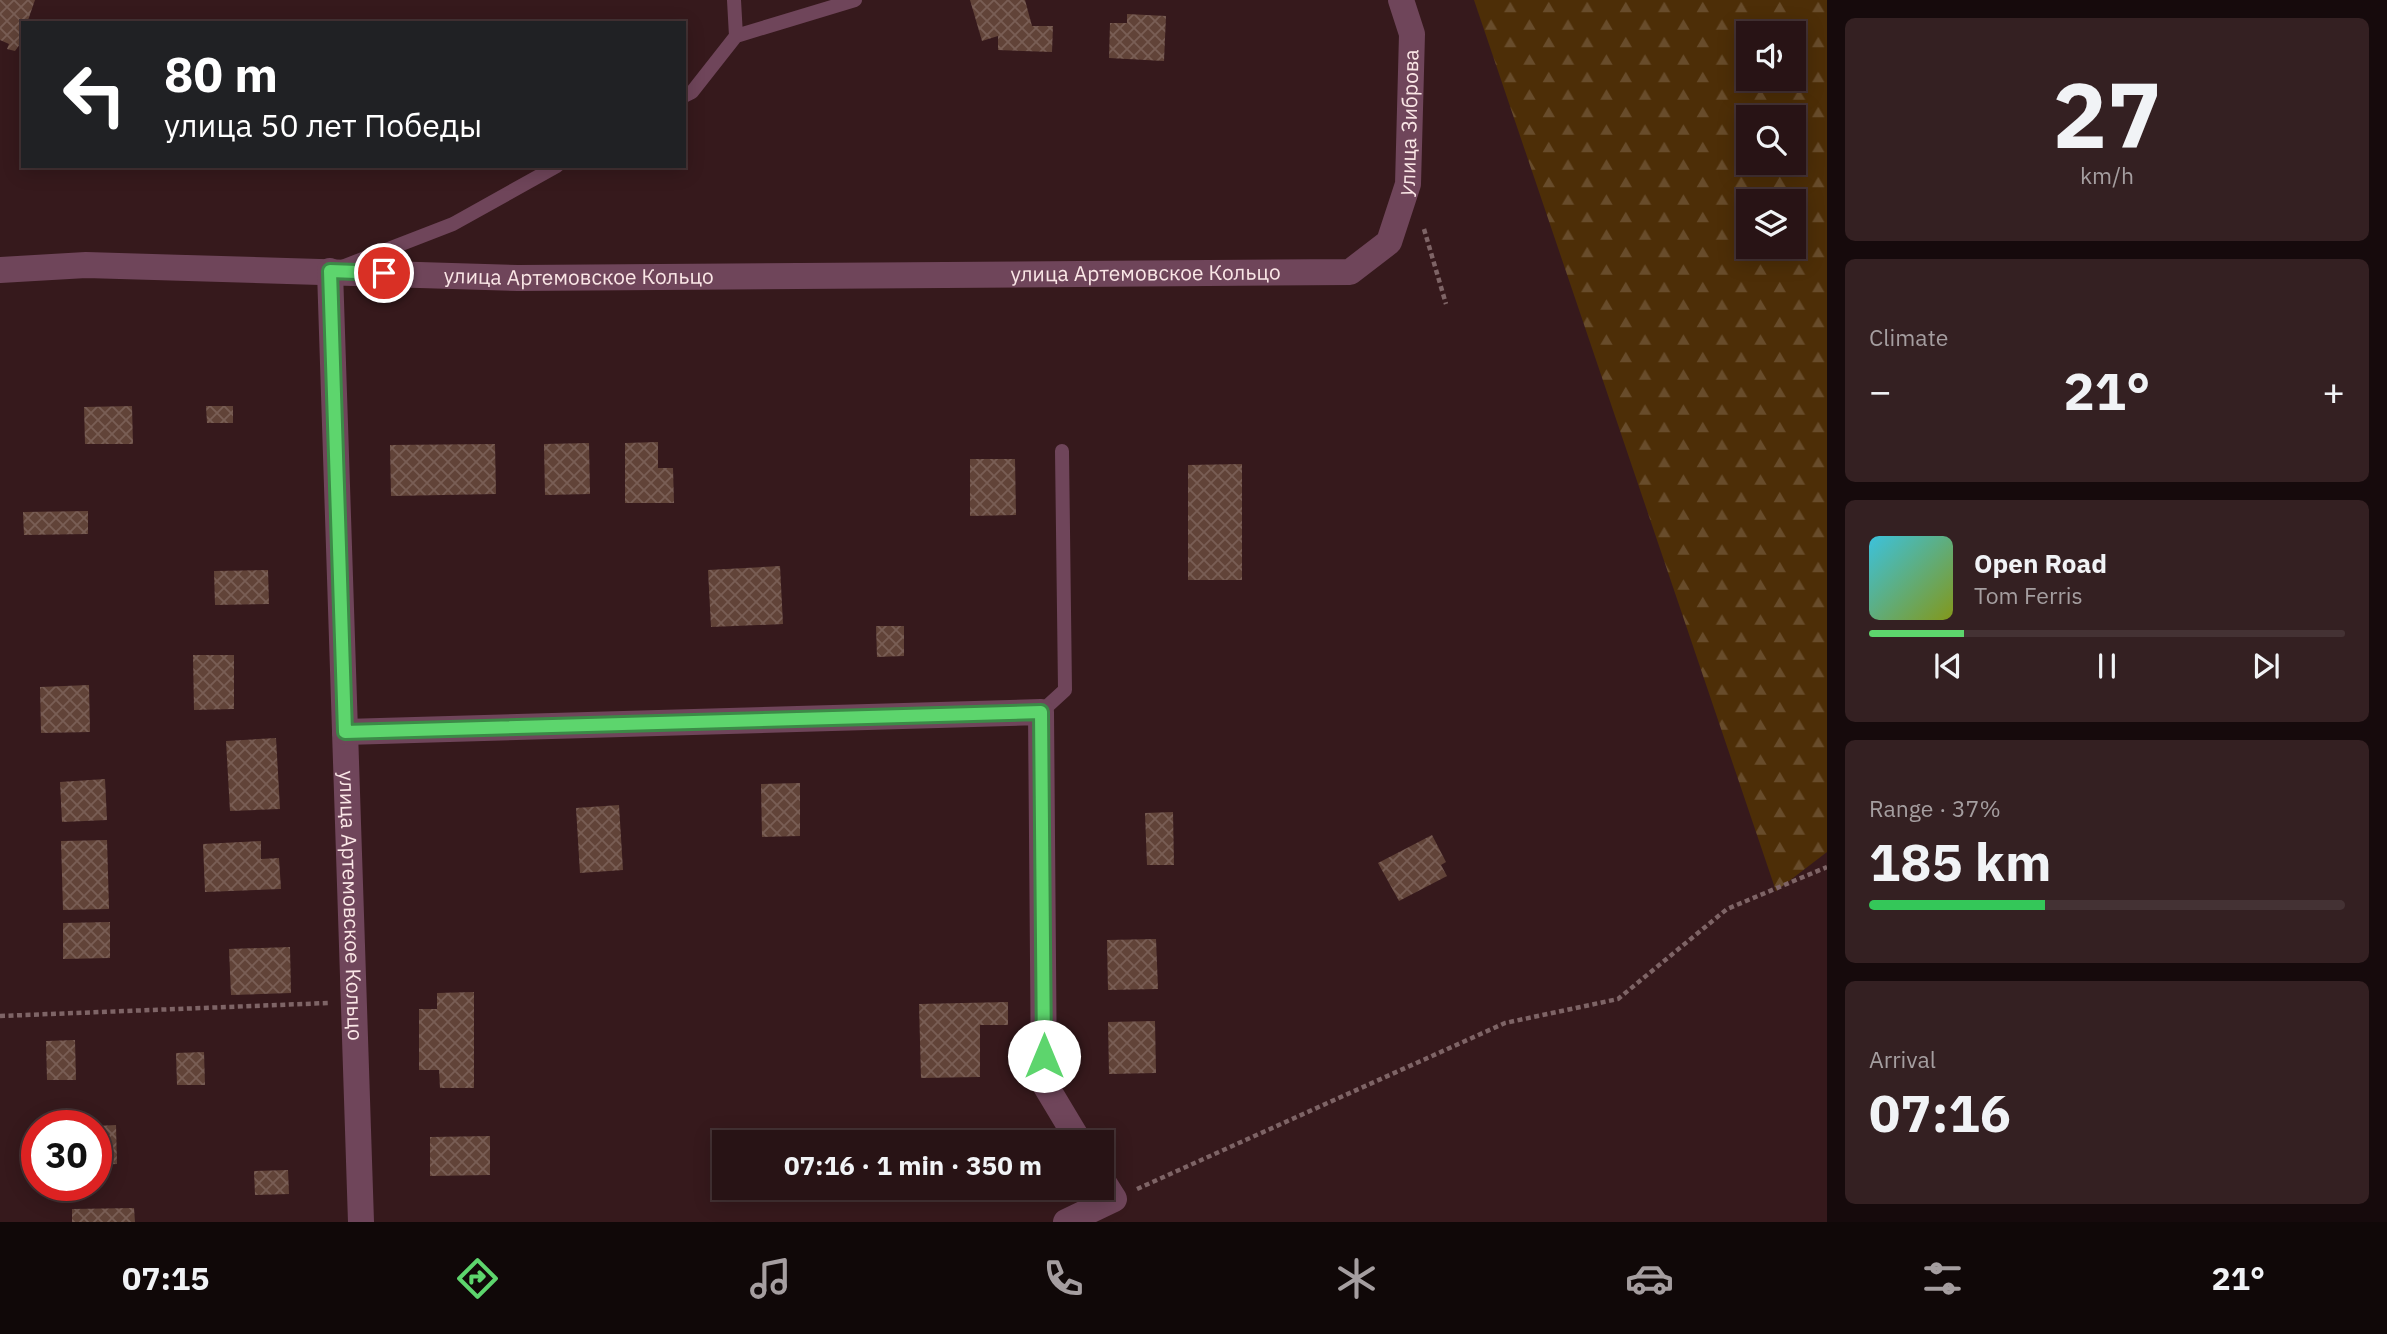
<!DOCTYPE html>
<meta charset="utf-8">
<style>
:root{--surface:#281315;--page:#342022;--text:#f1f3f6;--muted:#a59ea0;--line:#443234;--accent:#5dd56d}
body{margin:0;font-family:"IBM Plex Sans",sans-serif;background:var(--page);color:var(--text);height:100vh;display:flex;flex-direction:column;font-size:26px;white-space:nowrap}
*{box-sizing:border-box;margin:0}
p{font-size:23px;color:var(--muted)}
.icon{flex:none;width:38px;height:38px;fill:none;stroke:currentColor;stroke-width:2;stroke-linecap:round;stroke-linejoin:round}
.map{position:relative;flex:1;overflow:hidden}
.details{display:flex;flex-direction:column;gap:18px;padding:18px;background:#160a0c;width:560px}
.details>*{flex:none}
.banner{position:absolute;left:21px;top:21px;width:665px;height:147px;border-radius:0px;box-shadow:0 4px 18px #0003,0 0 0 2px var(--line);background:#202124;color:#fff;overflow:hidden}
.fabs{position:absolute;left:1736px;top:21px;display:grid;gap:14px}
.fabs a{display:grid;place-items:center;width:70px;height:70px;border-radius:0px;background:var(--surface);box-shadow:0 4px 18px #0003,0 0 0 2px var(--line);font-size:35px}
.speed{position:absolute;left:21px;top:1110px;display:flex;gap:14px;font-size:35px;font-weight:700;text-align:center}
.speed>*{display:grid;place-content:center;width:91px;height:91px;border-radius:50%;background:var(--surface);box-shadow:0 4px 18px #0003,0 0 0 2px var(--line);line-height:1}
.speed .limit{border:10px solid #d22;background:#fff;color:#111}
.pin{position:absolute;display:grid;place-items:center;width:60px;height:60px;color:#fff;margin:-30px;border:4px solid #fff;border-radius:50%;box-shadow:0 2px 7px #0007}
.me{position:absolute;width:77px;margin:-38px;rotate:0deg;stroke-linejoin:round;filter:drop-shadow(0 0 5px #0008)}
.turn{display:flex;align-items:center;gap:24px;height:147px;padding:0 28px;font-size:32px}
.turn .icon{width:91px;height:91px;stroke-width:2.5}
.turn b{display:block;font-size:49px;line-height:60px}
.big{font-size:52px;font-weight:700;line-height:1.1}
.details .tile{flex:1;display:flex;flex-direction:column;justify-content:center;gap:10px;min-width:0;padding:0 24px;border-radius:10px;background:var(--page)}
.details .dial{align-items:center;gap:0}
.dial b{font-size:91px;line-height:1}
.song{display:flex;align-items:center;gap:21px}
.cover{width:84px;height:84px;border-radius:10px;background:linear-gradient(135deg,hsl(190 70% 55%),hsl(70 70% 35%))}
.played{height:7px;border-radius:4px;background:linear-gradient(90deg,var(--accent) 20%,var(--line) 20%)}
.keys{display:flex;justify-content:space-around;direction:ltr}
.heat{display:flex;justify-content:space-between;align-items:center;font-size:38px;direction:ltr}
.charge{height:10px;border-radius:5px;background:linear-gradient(90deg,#34c759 37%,var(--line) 0)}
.trip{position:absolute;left:712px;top:1130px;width:402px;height:70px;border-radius:0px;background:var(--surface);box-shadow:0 4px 18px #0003,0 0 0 2px var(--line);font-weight:700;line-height:70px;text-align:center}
.dock{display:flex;height:112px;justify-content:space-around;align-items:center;background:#100808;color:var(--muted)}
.dock .icon{width:49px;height:49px}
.dock .active{color:var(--accent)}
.dock b{font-size:32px;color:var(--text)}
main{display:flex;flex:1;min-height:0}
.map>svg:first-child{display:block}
.forest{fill:url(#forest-firs);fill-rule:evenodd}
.building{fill:url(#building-cross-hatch)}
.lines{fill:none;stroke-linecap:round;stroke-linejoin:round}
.path{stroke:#7e6466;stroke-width:4.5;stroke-dasharray:5 3.5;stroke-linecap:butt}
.service{stroke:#6f455a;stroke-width:14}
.minor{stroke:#6f455a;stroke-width:26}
.route-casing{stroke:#3c8a47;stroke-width:18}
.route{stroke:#5dd56d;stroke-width:12}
.labels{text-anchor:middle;stroke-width:7;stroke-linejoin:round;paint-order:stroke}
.street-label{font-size:21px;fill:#fae6e6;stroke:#150809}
</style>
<main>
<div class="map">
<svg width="1827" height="1222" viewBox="0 0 1827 1222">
<defs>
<pattern id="forest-firs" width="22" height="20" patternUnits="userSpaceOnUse" patternTransform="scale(1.75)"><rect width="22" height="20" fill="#4d2e07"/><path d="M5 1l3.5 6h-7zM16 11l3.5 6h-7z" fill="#684c2b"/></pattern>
<pattern id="building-cross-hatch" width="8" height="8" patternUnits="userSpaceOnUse" patternTransform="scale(1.75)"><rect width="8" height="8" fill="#614338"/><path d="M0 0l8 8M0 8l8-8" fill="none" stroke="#795e55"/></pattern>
</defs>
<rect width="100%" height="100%" fill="#36191c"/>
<path class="forest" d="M1474 0H1827V852L1776 891ZM1748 33H1794V79H1748ZM1748 117H1794V163H1748ZM1748 201H1794V247H1748Z"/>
<path class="building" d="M0 0H35L27 23H23V40L15 51 7 49 9 44 0 40Z
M970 0H1025L1032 26H1053L1052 52 998 50V36L982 41Z
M1127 14 1166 16 1164 61 1109 58 1110 23H1127Z
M132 406 133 444H85L84 407Z
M206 406H233V423H207Z
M658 442V468H673L674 503H625V443Z
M589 443 590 494 545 495 544 444Z
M495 444 496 494 391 496 390 445Z
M970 459H1015L1016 515 970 516Z
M1242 464V580H1188V465Z
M88 511V534L24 535 23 512Z
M780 566 783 624 711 627 708 570Z
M268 570 269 604 215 605 214 571Z
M876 626H904V656L877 657Z
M193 655H234V709L194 710Z
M89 685 90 732 41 733 40 687Z
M276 738 280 809 230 811 226 741Z
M105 779 107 820 62 822 60 782Z
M800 783V836L762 837 761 784Z
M619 805 623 870 580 873 576 808Z
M1173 812 1174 865H1147L1145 813Z
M1432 835 1446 862 1441 865 1447 876 1399 901 1378 863Z
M107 840 109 909 63 910 61 841Z
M261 841V859L279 858 281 889 205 892 203 844Z
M110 922V958L63 959V923Z
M1156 939 1158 989 1108 990 1107 940Z
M290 947 291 993 231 995 229 949Z
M474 992V1088H440L439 1070H419V1009H437V993Z
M1008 1002V1025H980V1077L921 1078 919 1004Z
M1155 1021 1156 1073 1109 1074 1108 1022Z
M75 1040 76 1080H47L46 1041Z
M204 1052 205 1085H177L176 1053Z
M116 1125 117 1164 96 1165V1126Z
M490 1136V1175L430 1176V1137Z
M288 1170 289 1194 255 1195 254 1171Z
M134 1208 135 1222H72V1209Z"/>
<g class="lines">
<path class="path" d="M1424 229 1446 304
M0 1016 328 1003
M1137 1189 1505 1023 1618 999 1727 909 1827 867"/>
<path class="service" d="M736 36 855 0
M684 96 692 92 736 36 734 0
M342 267 453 224 557 166
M1041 712 1065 690 1062 451"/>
<g class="minor">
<path id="s1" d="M0 270 86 265 518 278 1350 272 1389 242 1408 184 1412 34 1401 0"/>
<path id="s2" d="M330 271 361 1222"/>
<path d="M345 732 1041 712 1044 1083 1080 1143"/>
<path d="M1066 1222 1114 1199 1102 1180"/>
</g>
</g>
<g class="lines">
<g class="route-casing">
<path id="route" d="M384 273 330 271 345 732 1041 712 1044 1056"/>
</g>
<use href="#route" class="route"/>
</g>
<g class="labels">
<g class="street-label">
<text dy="7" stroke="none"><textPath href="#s1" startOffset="1522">улица Зиброва</textPath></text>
<text dy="7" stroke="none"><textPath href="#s1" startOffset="1146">улица Артемовское Кольцо</textPath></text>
<text dy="7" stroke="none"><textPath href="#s1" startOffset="579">улица Артемовское Кольцо</textPath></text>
<text dy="7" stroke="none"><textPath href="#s2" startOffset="635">улица Артемовское Кольцо</textPath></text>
</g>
</g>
</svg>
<div class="fabs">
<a><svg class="icon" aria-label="sound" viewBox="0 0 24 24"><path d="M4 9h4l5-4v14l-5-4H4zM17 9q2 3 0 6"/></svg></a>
<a><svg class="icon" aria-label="search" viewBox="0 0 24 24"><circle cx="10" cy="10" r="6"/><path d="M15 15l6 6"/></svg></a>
<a><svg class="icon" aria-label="layers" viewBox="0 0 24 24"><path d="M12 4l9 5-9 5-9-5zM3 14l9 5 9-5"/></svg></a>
</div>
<div class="speed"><div class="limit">30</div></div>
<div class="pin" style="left:384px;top:273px;background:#d93025"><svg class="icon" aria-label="arrive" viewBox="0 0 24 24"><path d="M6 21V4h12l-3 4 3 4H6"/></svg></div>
<svg class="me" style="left:1044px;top:1056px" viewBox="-20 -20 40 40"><circle r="19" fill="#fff"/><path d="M0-13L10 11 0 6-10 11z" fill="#5dd56d"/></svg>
<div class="trip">07:16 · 1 min · 350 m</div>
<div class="banner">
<div class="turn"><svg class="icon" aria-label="left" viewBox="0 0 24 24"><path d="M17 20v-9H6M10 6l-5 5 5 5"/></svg><div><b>80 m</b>улица 50 лет Победы</div></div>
</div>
</div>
<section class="details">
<div class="tile dial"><b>27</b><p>km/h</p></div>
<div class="tile"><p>Climate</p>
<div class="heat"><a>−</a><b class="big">21°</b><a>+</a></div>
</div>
<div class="tile">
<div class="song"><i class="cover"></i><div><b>Open Road</b><p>Tom Ferris</p></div></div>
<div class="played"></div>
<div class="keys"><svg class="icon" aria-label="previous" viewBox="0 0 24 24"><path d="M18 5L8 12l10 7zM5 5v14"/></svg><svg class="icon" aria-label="pause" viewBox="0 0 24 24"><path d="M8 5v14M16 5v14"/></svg><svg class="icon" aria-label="next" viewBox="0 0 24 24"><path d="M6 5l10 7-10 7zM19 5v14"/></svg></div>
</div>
<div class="tile"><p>Range · 37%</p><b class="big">185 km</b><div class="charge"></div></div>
<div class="tile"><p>Arrival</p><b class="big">07:16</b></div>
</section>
</main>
<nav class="dock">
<b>07:15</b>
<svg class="icon active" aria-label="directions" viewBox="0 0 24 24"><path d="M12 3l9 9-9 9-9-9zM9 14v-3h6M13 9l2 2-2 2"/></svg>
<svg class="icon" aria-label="music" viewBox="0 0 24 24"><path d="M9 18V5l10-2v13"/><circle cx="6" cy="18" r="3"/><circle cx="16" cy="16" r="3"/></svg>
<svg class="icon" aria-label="phone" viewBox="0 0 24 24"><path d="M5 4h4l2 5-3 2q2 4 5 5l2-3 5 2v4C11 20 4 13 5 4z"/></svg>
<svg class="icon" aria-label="climate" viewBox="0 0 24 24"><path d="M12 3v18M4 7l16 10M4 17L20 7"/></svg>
<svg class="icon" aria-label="car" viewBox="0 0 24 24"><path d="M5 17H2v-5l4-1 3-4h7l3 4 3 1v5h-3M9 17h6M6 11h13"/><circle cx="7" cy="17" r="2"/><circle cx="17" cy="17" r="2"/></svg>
<svg class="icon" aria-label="filters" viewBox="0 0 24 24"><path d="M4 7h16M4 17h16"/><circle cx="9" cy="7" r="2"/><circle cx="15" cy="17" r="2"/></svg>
<b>21°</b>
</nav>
